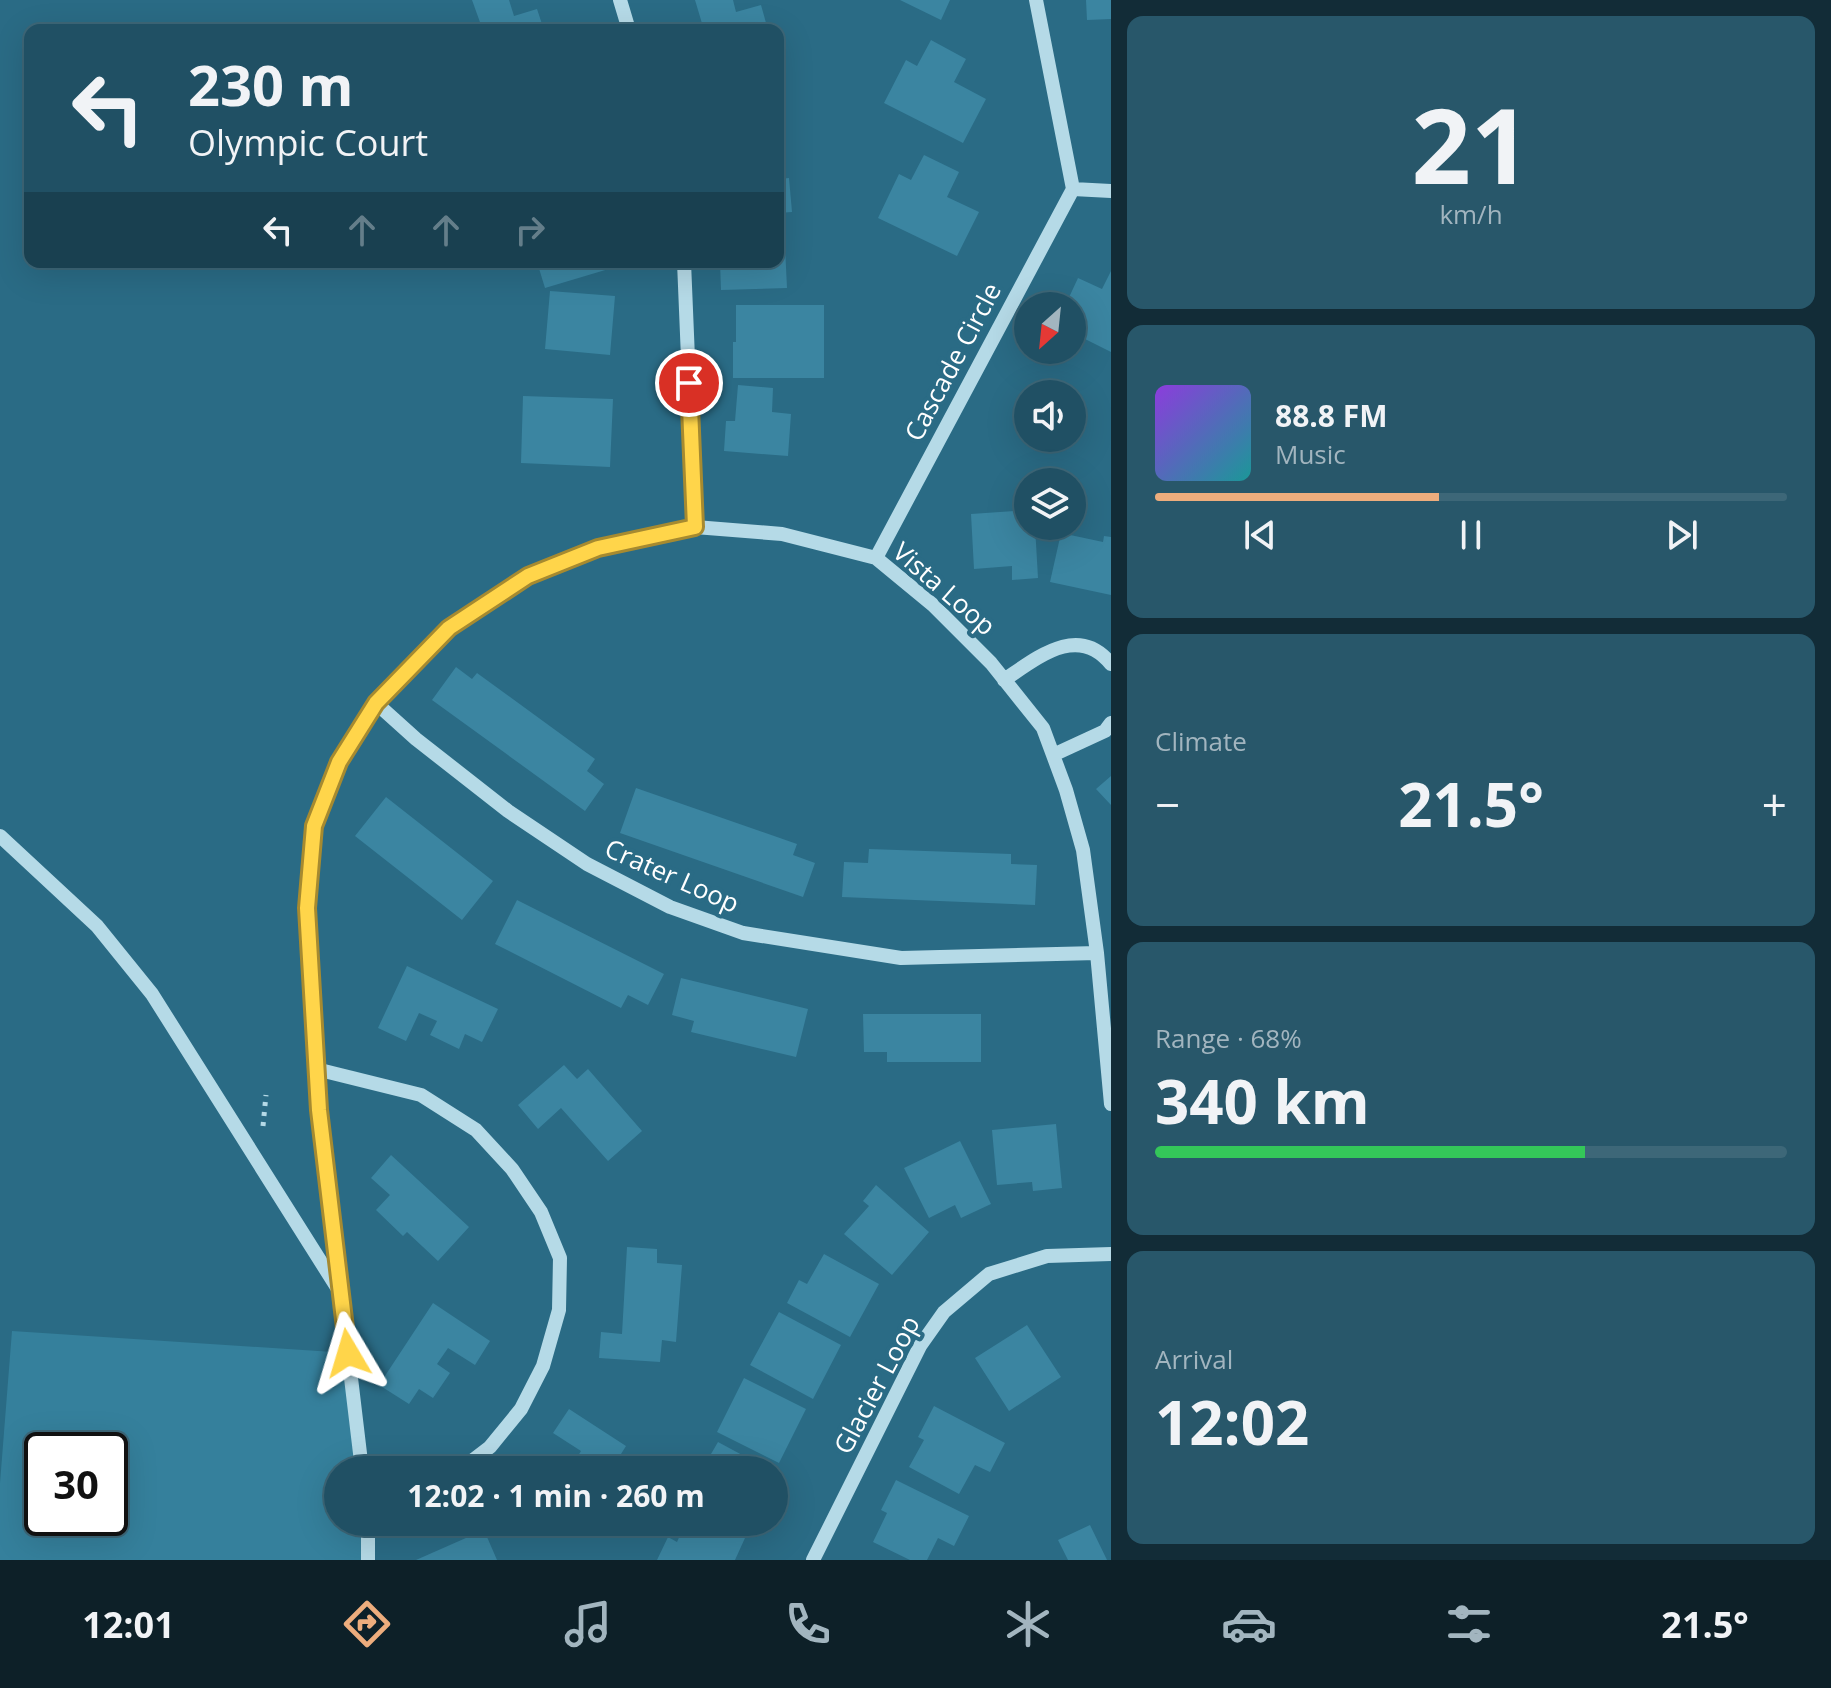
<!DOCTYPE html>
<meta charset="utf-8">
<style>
:root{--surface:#205064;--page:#28576a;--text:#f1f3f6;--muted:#a2b5bf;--line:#3d6778;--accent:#edad7d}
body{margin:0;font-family:"Open Sans",sans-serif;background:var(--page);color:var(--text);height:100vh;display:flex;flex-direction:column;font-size:30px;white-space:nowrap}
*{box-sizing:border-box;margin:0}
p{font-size:26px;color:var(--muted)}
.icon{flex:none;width:44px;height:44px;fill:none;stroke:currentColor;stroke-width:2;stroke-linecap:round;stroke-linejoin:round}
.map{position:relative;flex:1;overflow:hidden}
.details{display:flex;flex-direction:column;gap:16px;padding:16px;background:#122c37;width:720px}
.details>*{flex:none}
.top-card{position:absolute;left:24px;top:24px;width:760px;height:244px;border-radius:16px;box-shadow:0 8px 32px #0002,0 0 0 2px var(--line);background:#205064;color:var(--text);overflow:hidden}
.needle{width:52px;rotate:207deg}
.fabs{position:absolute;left:1014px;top:292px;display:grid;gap:16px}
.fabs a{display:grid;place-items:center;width:72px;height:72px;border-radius:50%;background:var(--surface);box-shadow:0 8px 32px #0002,0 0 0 2px var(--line);font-size:40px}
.speed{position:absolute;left:24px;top:1432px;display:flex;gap:16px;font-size:40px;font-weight:700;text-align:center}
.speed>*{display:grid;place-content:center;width:104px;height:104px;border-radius:50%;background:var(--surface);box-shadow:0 8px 32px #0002,0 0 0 2px var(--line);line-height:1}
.speed .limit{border:4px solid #111;border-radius:12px;background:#fff;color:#111}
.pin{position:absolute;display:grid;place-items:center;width:68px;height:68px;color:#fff;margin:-34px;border:4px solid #fff;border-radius:50%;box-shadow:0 2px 8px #0007}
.me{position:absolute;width:88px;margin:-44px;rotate:353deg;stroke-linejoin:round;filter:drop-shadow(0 0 6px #0008)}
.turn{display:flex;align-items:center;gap:28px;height:168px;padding:0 32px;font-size:36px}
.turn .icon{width:104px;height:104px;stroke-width:2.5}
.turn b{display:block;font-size:56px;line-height:68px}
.lanes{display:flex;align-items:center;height:76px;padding:0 32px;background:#0003;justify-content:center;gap:40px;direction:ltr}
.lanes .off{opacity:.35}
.big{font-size:60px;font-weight:700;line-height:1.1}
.details .card{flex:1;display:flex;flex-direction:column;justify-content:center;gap:12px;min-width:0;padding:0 28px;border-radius:16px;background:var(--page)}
.details .dial{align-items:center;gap:0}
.dial b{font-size:104px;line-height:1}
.song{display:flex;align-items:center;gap:24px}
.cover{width:96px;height:96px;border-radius:12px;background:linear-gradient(135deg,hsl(270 70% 55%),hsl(180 70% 35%))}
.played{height:8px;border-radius:4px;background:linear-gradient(90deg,var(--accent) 45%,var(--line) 45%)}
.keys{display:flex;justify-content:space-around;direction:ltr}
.heat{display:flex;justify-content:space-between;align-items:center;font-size:44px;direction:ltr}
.charge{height:12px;border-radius:6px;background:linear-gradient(90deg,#34c759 68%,var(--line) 0)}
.trip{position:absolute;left:324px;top:1456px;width:464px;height:80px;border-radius:40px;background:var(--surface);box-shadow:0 8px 32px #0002,0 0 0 2px var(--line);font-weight:700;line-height:80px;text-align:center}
.tabs{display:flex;height:128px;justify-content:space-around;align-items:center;background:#0d2028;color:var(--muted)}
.tabs .icon{width:56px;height:56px}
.tabs .selected{color:var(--accent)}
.tabs b{font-size:36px;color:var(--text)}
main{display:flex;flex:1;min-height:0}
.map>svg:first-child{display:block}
.green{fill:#35809c;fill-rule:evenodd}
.building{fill:#3b85a1}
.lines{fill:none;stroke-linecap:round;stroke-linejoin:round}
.path{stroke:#b5dae7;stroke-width:5;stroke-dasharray:4 6;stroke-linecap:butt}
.minor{stroke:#b5dae7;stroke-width:14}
.route-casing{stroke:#a68a30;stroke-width:20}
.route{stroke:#ffd54a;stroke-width:14}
.labels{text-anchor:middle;stroke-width:8;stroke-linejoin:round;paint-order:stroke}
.street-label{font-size:26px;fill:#fff;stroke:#2a6b85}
</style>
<main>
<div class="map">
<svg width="1111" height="1560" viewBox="0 0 1111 1560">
<rect width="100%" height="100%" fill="#2a6b85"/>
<path class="green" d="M12 1331 348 1353 362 1470H338V1522H368V1560H0V1483ZM42 1450H110V1518H42Z"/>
<path class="building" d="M472 0H509L514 16 537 9 544 30H469L481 25Z
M695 0H733L736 12 761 5 768 30H704Z
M900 0H950L941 20Z
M1086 0H1111V19L1087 20Z
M931 40 966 59 954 82 986 99 963 143 884 103 906 60 917 66Z
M924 155 959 172 947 197 979 212 957 256 878 218 899 174 911 180Z
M789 178 792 212 778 213V179Z
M785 246 787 288 721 290 720 262H778V247Z
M537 262H610L612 268 545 288Z
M1111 271V352L1079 336 1083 326 1072 320V306H1065L1078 278 1102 289Z
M550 291 615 296 610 355 545 349Z
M736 305H824V378H733V342H736Z
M738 385 773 388 772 412 791 414 788 456 724 451 726 421H735Z
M523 396 613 399 610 467 521 463Z
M1028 510V526H1035L1038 578 1012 580V566L974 569 971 514Z
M1061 533 1103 542 1104 536 1111 537V595L1050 582Z
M456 667 472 679 477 673 595 759 587 771 604 784 585 811 432 700Z
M1111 776V805L1096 789Z
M636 788 797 844 793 855 815 863 803 897 620 833Z
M386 797 493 881 462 920 355 836Z
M869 849 1011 854V864L1037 865 1035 905 842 897 844 862 868 863Z
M517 900 664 974 648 1005 628 995 621 1008 495 944Z
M407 966 498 1009 482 1042 465 1034 459 1049 430 1035 437 1021 419 1013 406 1041 378 1028Z
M681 978 808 1009 796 1057 691 1032 694 1021 672 1015Z
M863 1014H981V1062H887V1052H864Z
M564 1065 577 1079 588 1069 642 1131 608 1161 561 1108 538 1129 518 1105Z
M1056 1124 1062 1188 1033 1191 1032 1182 997 1185 992 1130Z
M960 1141 991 1204 961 1218 955 1205 929 1218 904 1168Z
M391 1155 469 1227 438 1261 407 1232 403 1236 376 1210 390 1195 371 1178Z
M876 1185 929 1232 892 1275 844 1234 869 1206 863 1201Z
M627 1247 657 1249V1263L682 1265 676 1342 662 1340 660 1362 599 1358 601 1332 622 1334Z
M824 1254 879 1284 850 1337 787 1303 799 1280 807 1284Z
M433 1303 490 1341 475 1365 448 1348 437 1364 450 1373 433 1398 419 1389 409 1404 379 1385Z
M779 1312 841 1345 813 1399 750 1365Z
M1027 1325 1061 1377 1009 1411 975 1358Z
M744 1378 806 1409 779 1463 717 1432Z
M934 1406 1005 1443 990 1472 975 1465 959 1494 909 1467 924 1440 918 1437Z
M569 1409 626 1446 611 1470H546L554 1458 570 1469 581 1451 553 1433Z
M718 1442 770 1470H713L704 1466Z
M896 1480 969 1516 954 1546 938 1538 927 1560H910L873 1542 887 1513 881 1510Z
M686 1522H712L745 1538 735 1560H657L668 1537 677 1542Z
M1090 1525 1107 1560H1068L1058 1540Z
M484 1530 497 1560H416Z"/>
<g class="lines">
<path class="path" d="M263 1126 266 1095"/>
<path class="minor" d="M620 0 629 30
M1073 189 1111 191
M684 262 695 527
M876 558 1073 189 1036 0
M1004 680C1037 658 1078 623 1111 664
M376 703 416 739 508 811 587 864 670 907 743 933 901 958 1097 953
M1053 755 1105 731 1111 723
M0 836 97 926 152 994 338 1289
M316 1069 421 1095 476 1130 512 1169 541 1212 560 1258 559 1310 543 1366 521 1409 490 1447 460 1470
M362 1470 319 1110 307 908 314 826 339 762 376 703 449 628 528 576 598 548 695 527 782 534 876 558 933 605 991 663 1043 728 1066 790 1083 850 1097 953 1111 1104
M368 1522V1560
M813 1560 920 1346 944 1312 989 1274 1047 1256 1111 1254"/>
</g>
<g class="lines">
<g class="route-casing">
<path id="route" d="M348 1353 319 1110 307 908 314 826 339 762 376 703 449 628 528 576 598 548 695 527 689 383"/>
</g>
<use href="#route" class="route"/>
</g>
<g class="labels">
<g class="street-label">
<text transform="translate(953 362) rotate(-62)" y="9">Cascade Circle</text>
<text transform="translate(944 589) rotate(41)" y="9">Vista Loop</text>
<text transform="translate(672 876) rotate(24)" y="9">Crater Loop</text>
<text transform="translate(877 1385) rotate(-62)" y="9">Glacier Loop</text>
</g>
</g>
</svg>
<div class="fabs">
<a><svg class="needle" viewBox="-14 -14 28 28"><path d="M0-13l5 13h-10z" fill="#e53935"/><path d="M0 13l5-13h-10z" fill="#a2b5bf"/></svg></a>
<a><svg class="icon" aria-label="sound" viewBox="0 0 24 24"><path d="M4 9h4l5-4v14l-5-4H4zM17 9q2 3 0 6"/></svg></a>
<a><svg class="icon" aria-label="layers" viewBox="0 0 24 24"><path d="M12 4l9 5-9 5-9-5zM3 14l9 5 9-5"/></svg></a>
</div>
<div class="speed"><div class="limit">30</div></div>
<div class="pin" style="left:689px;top:383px;background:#d93025"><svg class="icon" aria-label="arrive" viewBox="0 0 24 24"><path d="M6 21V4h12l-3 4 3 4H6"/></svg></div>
<svg class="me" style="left:348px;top:1353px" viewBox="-20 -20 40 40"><path d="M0-17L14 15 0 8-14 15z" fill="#ffd54a" stroke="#fff" stroke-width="4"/></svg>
<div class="trip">12:02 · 1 min · 260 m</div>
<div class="top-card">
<div class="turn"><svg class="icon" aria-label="left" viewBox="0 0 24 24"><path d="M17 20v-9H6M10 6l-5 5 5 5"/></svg><div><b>230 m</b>Olympic Court</div></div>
<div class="lanes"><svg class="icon" aria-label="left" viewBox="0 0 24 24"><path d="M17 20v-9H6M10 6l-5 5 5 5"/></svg><svg class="icon off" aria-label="ahead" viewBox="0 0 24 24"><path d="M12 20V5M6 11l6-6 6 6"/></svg><svg class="icon off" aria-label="ahead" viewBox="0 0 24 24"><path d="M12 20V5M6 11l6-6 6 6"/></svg><svg class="icon off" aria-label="right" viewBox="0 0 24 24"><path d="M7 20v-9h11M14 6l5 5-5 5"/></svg></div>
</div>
</div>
<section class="details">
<div class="card dial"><b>21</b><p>km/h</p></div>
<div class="card">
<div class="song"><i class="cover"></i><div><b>88.8 FM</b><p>Music</p></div></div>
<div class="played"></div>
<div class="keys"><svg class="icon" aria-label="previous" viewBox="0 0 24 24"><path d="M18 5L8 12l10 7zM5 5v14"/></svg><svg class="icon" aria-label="pause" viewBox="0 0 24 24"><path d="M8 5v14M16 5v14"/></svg><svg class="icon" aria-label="next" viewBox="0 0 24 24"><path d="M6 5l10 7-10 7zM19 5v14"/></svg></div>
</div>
<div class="card"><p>Climate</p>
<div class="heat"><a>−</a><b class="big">21.5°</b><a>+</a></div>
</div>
<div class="card"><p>Range · 68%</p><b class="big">340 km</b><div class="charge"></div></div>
<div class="card"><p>Arrival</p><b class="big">12:02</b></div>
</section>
</main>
<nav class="tabs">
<b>12:01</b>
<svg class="icon selected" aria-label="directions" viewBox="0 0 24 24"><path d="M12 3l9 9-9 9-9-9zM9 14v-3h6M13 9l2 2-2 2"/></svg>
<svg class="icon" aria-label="music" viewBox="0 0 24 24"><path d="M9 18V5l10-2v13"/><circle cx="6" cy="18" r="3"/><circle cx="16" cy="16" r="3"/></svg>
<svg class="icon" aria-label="phone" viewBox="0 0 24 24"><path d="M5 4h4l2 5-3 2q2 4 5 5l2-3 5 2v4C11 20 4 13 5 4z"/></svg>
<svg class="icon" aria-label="climate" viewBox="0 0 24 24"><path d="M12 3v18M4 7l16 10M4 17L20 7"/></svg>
<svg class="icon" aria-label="car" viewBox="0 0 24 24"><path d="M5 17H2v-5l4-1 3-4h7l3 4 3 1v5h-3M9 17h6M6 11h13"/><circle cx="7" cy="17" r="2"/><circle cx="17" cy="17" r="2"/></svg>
<svg class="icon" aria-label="filters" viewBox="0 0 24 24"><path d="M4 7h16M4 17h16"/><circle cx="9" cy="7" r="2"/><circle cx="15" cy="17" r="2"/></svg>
<b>21.5°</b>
</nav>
